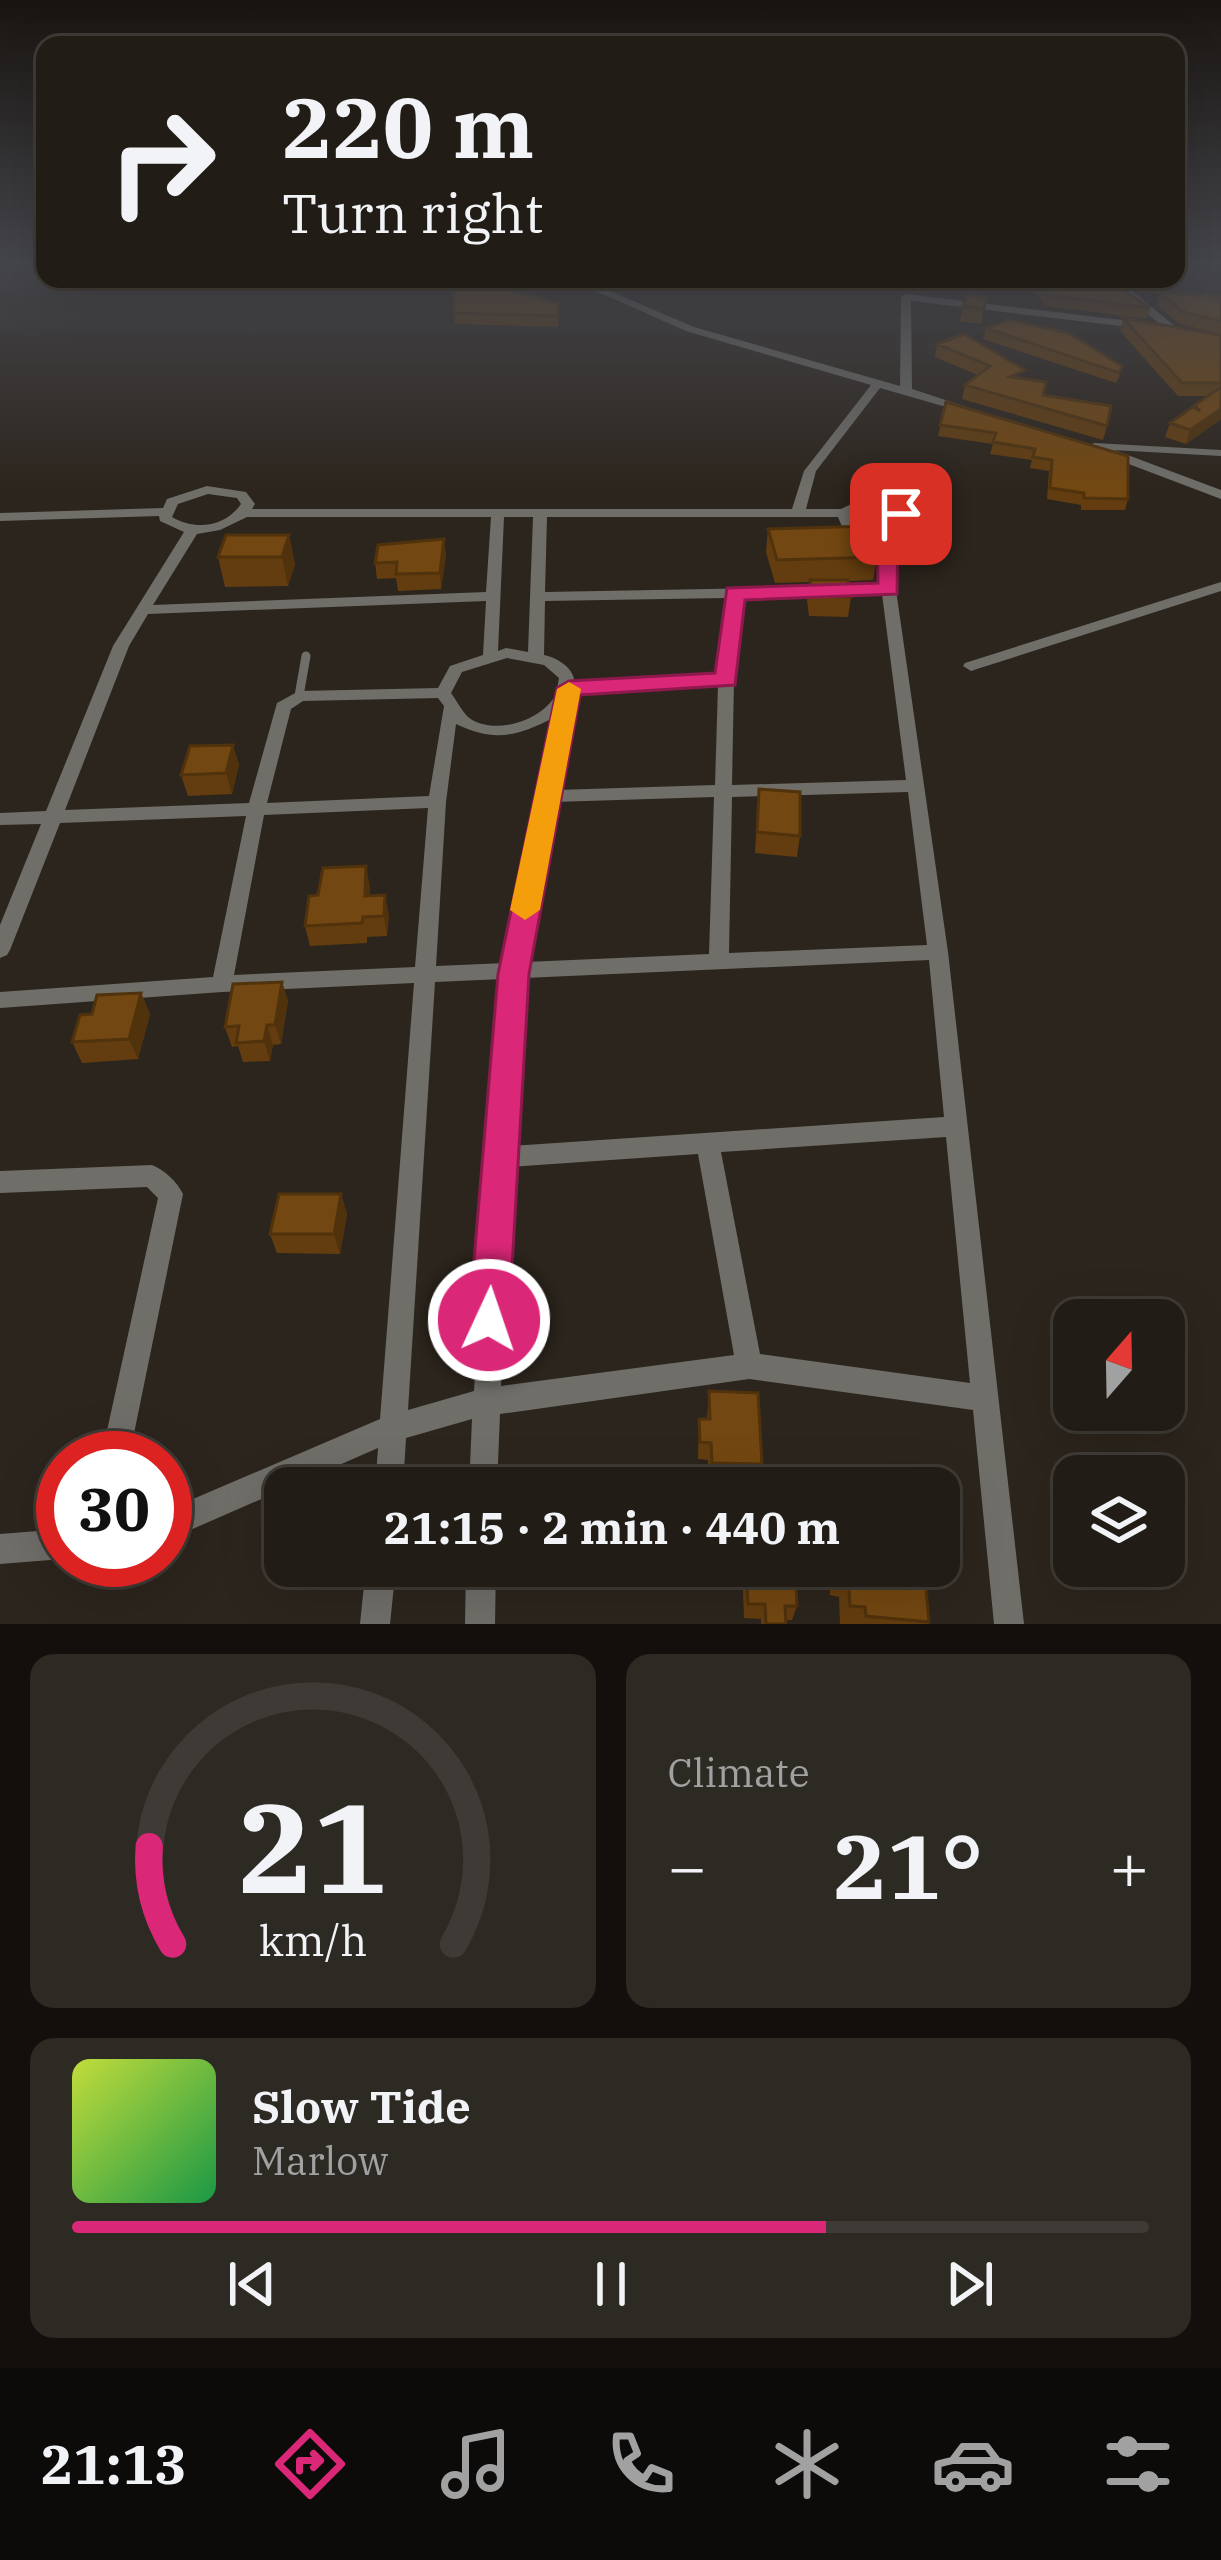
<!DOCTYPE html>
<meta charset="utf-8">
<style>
:root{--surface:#211c16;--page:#2d2923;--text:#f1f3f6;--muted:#a2a1a1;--line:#3e3a35;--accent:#db2777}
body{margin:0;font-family:"IBM Plex Serif",serif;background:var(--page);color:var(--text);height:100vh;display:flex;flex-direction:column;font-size:45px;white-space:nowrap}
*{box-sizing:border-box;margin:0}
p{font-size:39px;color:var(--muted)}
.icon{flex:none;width:66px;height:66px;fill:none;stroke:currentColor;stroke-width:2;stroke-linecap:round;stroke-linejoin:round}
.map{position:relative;height:1624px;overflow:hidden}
.details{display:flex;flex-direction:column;gap:30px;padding:30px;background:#120f0c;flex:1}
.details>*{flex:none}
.hud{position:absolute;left:36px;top:36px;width:1149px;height:252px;border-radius:24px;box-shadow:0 12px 48px #0002,0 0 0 3px var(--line);background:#211c16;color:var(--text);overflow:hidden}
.needle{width:78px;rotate:20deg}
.fabs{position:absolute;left:1053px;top:1299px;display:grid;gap:24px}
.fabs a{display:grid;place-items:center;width:132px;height:132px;border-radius:24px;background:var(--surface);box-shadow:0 12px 48px #0002,0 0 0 3px var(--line);font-size:60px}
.speed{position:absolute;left:36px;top:1431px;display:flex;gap:24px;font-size:60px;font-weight:700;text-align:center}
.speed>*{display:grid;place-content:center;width:156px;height:156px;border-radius:50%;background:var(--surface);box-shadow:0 12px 48px #0002,0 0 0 3px var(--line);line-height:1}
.speed .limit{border:18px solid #d22;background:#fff;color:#111}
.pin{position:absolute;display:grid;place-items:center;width:102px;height:102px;color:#fff;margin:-51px;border-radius:24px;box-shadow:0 6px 18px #0006}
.me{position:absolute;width:132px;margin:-66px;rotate:3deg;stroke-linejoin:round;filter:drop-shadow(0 0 9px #0008)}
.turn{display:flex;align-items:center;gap:42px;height:252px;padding:0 48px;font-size:54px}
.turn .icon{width:156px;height:156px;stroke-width:2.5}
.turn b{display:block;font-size:84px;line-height:102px}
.big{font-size:90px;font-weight:800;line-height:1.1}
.details .card{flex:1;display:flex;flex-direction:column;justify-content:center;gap:18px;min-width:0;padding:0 42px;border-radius:24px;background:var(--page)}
.details .dial{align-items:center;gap:0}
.dial svg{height:312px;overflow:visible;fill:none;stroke:var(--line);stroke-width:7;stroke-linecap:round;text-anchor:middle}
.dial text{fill:var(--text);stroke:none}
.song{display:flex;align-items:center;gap:36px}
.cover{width:144px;height:144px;border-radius:18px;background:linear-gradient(135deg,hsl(70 70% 55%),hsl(140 70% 35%))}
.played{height:12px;border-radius:6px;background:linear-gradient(90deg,var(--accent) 70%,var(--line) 70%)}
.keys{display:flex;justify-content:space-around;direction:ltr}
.heat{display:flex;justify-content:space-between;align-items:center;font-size:66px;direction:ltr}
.details .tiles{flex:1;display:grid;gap:30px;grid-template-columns:1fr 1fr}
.card:last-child{grid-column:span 2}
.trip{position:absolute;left:264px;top:1467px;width:696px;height:120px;border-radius:24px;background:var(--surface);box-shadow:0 12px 48px #0002,0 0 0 3px var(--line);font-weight:800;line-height:120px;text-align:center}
.tab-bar{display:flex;height:192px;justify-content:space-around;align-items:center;background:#0d0b09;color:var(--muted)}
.tab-bar .icon{width:84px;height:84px}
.tab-bar .selected{color:var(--accent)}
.tab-bar b{font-size:54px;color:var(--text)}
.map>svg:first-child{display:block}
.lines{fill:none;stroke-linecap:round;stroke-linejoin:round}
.service-far1{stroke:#6f6e69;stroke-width:6}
.service{stroke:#6f6e69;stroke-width:9}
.minor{fill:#6f6e69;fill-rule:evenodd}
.wall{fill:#633d0f}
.shaded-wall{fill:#50320c}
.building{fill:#734711;stroke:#50320c;stroke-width:3}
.route{fill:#db2777;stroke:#8e194d;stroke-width:3}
.slow{fill:#f59e0b}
</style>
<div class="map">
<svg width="1221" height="1624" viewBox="0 0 1221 1624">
<rect width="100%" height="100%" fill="#2c251d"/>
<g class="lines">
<path class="service-far1" d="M1095 446 1221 453"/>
<path class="service" d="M299 696 306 656"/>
<path class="minor" d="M569 279H582L694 327 900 386 901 297 906 294 1146 323 1151 326 1146 329 911 301 912 389 973 409 967 413 880 388 816 471 806 509H841L862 499 896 505 910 522 903 532 894 534 896 590 948 952 1024 1624H994L973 1410 749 1379 500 1414 497 1488H469L472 1419 406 1438 403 1488H375L378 1448 165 1541V1511L380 1419 414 983 222 992 0 1008V992L213 977 246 816 60 823 10 950 7 955 0 958V925L41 824 0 825V813L46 811 113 646 184 532 160 521 159 516 0 521V513L163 508 167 499 207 486 246 492 255 504 252 509H792L804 471 871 385 686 331ZM208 494 237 498 241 504C225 527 196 531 172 517L178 504ZM864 507 887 511 896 522 893 526 874 530 854 523 850 514ZM247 517H491L486 592 153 605 197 534 220 530ZM504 517H533L528 652 506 648 498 651ZM547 517H838L843 529 873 538 880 537 882 586 545 592ZM882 594 906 780 732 785 734 680 741 597ZM726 598 718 676 574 683C576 669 556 657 544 655L545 601ZM486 601 483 655 450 666 438 688 299 691 277 703 249 803 65 810 129 646 148 614ZM507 658 544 665 559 678C558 683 557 692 555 696 540 722 492 736 468 717 462 711 456 700 451 693L462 672ZM718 685 715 785 556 790 570 706 567 702 573 693ZM438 698 444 706 429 796 267 803 291 709 303 701ZM551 719 506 963 436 966 446 802 456 724C494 742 515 737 551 719ZM908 792 927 945 729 953 732 797ZM714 797 709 954 526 962 554 802ZM428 808 415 967 234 975 264 815ZM929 960 944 1117 511 1146 524 978ZM503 979 486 1157 474 1391 408 1410 435 982ZM946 1137 970 1383 760 1354 721 1152ZM698 1154 734 1355 501 1386 509 1167Z
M1107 279H1118L1177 328V332H1169Z
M1109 448 1221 490V499L1105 455V449Z
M1221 582V591L977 669 971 671 963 666 965 663Z
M152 1165C165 1170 177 1182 183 1194L129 1458H101L158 1198 147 1187 0 1193V1171Z
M63 1529V1559L0 1564V1534Z
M366 1566H396L390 1624H360Z
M466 1566H496L495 1624H465Z"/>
</g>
<path class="wall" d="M376 279H402L399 290H378Z
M1026 279H1112L1120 288 1150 308 1147 319 1046 306Z
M508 284 507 290 559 303 558 327 455 324 454 313Z
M1160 293 1221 296V334L1179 324 1157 305Z
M986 298 981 324 960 321 963 306Z
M1123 318 1221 335V419L1186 444 1165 437 1170 423 1209 396H1178L1120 331Z
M986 328 1122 366 1119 377 1116 383 983 339Z
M937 344 1023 379 1043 395 1107 426 1103 440 962 399 965 385 978 375 935 357Z
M946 402 1128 499 1125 510H1081V505L1047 499 1049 471 1030 468 1032 460 990 454 993 444 938 436Z
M768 529 877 557 873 580 848 581 851 597 848 617 809 616 807 600 810 582 775 583 766 552Z
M289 535 295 564 288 586 225 587 218 557Z
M446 555 441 589 398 591 396 578 377 579 375 563Z
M233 745 239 765 232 794 188 796 181 775Z
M759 789 800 836 797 857 755 853Z
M366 866 370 895 389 915 387 936 367 937V943L310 946 305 926 318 895Z
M282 982 288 1001 281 1044 273 1045 270 1061 243 1062 238 1046 232 1047 225 1027Z
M141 993 150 1014 138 1059 82 1063 72 1042 92 1014Z
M341 1194 347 1214 340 1254 277 1253 270 1234Z
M709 1391 762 1464 758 1480 709 1479 708 1460 698 1459 699 1419H707Z
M742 1566H795L797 1606 792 1620H786V1624H761V1619L744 1618Z
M830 1566H924L929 1622 928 1624H840L839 1597 830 1595Z"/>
<path class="shaded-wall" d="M1221 409V419L1186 444 1190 430Z
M289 535 295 564 288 586 282 557Z
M444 539 446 555 441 589 440 573Z
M233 745 239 765 232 794 226 773Z
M366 866 370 887 369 916 365 896Z
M385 895 389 915 387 936 384 916Z
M282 982 288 1001 281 1044 275 1025Z
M141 993 150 1014 138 1059 129 1039Z
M267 1025 273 1045 270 1061 264 1041Z
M341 1194 347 1214 340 1254 334 1234Z"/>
<path class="building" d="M453 279H506L503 289 559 303 558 316 454 313Z
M1036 279H1112L1120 288 1150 308 1048 295Z
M1160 293 1221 296V321L1183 312Z
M967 296 986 298 984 309 963 306Z
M1123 318 1221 335V383H1182Z
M1009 320 1068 333 1122 366 1119 373 986 328Z
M964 334 1025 370 1010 377 1046 382 1043 395 1111 406 1107 426 965 385 990 366 937 344Z
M1221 387V409L1190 430 1170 423 1193 407 1200 411 1195 405Z
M946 402 1128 456V499L1084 498V493L1050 488 1052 460 1033 457 1035 449 993 442 996 433 940 425Z
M870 526 876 532 877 557 777 560 768 529Z
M226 535H289L282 557H218Z
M444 539 440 573 396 574 397 562 375 563 378 545Z
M810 580H848L851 597 812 596Z
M233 745 226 773 181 775 190 746Z
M759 789 800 792V836L757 832Z
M366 866 365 896 385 895 384 916 363 917 362 923 305 926 309 896 318 895 323 868Z
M282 982 275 1025H267L264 1041 236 1043 239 1026 225 1027 233 984Z
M141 993 129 1039 72 1042 80 1015 92 1014 97 995Z
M279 1194H341L334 1234H270Z
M709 1391 758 1393 762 1464 712 1463 711 1443 700 1442 699 1419H710Z
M746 1566H795L797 1606H785L786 1624H766L765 1604H748Z
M839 1566H924L929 1622 866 1616 865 1607 850 1606 848 1575 839 1574Z"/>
<linearGradient id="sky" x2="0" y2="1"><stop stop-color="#181410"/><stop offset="0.54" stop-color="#45464c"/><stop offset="1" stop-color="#45464c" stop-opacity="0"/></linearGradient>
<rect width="1221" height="490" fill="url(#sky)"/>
<path class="route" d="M893 510 911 514 908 529 898 536 897 594 745 600 735 685 580 695 529 974 509 1320 503 1334 489 1340 475 1334 469 1320 498 974 557 688 569 681 715 673 727 588 878 583 877 533 889 525Z"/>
<path class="slow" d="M569 682 581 689 540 910 525 920 510 910 557 689Z"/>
</svg>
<div class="fabs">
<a><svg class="needle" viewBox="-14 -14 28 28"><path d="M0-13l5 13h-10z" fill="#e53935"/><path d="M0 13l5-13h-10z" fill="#a2a1a1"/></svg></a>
<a><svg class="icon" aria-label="layers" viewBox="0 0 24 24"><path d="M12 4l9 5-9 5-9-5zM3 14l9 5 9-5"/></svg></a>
</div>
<div class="speed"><div class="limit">30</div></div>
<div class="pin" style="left:901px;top:514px;background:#d93025"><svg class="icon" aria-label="arrive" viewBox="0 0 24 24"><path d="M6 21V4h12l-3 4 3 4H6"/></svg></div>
<svg class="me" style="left:489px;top:1320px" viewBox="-20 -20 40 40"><circle r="17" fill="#db2777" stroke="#fff" stroke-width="3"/><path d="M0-11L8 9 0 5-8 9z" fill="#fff"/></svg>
<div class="trip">21:15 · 2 min · 440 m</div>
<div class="hud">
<div class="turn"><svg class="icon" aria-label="right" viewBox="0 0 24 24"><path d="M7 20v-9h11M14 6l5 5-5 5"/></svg><div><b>220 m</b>Turn right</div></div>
</div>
</div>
<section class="details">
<div class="tiles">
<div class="card dial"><svg viewBox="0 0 100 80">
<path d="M14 69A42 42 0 1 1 86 69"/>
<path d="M14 69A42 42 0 0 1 8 44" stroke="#db2777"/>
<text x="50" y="56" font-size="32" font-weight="700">21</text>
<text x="50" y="72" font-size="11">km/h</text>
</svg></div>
<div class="card"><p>Climate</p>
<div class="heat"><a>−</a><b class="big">21°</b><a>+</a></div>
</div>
<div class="card">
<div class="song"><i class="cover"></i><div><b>Slow Tide</b><p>Marlow</p></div></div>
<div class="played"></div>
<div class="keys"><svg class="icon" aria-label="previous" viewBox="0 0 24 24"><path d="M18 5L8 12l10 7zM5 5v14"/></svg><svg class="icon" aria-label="pause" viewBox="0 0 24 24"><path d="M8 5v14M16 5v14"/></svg><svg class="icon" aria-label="next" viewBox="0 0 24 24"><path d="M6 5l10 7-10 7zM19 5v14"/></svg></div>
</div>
</div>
</section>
<nav class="tab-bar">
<b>21:13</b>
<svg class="icon selected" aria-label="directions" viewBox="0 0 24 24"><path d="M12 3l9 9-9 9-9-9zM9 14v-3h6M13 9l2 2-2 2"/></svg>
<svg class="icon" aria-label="music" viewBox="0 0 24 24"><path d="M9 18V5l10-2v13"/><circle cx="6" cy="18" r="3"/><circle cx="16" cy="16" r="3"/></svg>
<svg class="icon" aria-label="phone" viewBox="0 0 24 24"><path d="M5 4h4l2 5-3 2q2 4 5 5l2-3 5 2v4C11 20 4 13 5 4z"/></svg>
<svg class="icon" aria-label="climate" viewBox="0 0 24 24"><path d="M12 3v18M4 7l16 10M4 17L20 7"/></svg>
<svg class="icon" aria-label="car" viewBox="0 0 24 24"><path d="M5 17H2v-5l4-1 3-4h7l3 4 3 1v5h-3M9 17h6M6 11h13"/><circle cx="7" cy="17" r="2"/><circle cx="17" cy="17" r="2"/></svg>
<svg class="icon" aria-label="filters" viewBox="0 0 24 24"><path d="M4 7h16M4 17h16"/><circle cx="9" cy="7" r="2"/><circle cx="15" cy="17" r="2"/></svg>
</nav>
